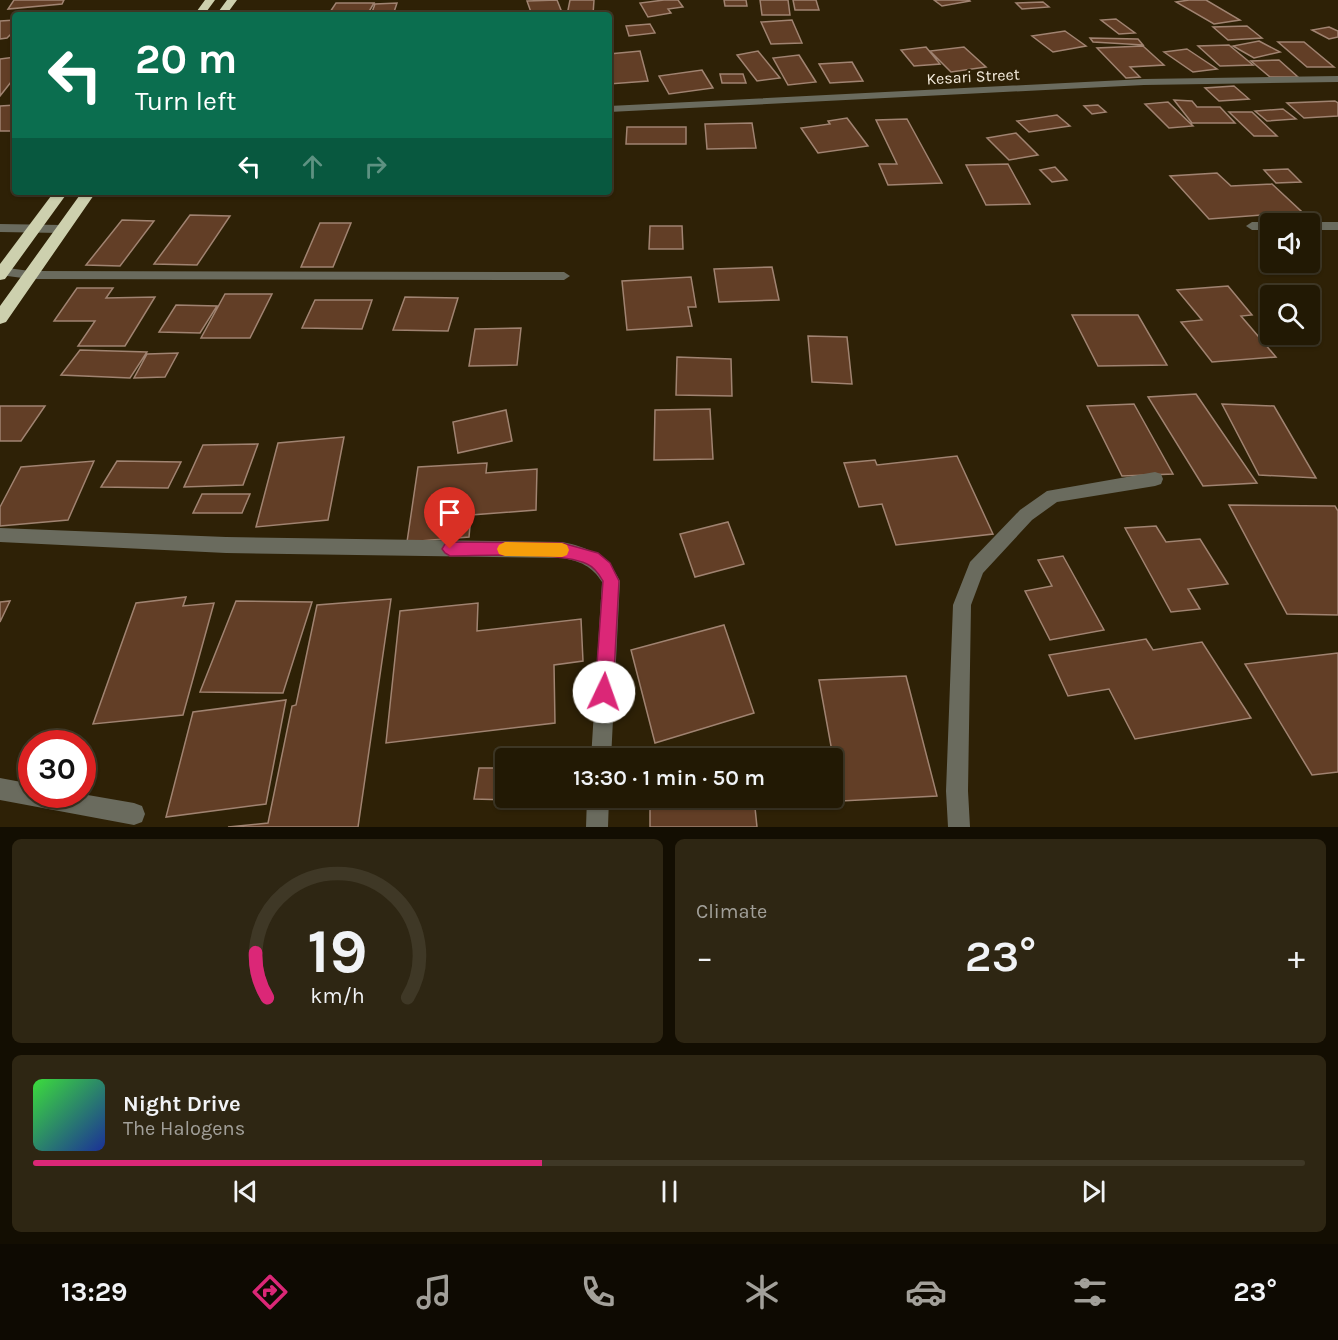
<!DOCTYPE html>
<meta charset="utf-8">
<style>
:root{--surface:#221904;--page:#2e2613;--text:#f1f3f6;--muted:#a2a09a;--line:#3f3826;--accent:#db2777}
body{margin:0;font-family:Karla,sans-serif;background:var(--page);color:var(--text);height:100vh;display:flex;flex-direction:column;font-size:22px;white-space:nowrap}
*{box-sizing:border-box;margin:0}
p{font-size:20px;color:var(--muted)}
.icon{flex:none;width:33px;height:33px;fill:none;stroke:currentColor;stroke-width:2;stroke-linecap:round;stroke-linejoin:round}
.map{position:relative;height:827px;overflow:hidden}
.sheet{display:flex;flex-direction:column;gap:12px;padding:12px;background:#130e02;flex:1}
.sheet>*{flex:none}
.hud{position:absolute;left:12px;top:12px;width:600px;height:183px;border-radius:6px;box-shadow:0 2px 4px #0004,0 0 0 2px var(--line);background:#0b6e4f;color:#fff;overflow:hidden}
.tools{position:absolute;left:1260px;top:213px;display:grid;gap:12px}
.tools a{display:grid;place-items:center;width:60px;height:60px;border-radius:6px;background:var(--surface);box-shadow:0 2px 4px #0004,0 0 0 2px var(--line);font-size:30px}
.speed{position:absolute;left:18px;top:730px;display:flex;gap:12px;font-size:30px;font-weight:700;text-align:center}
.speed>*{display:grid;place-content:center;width:78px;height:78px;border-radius:50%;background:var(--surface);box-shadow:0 2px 4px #0004,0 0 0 2px var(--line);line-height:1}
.speed .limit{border:9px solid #d22;background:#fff;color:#111}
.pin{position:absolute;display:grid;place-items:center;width:51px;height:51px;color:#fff;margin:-62px -26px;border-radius:50% 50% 50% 0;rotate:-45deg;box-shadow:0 0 6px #0007}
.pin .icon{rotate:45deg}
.me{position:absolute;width:66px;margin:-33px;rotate:3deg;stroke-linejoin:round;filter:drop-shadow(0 0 4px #0008)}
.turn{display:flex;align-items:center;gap:21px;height:126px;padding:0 24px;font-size:27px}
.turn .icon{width:78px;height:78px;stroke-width:2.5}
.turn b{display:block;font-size:42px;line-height:51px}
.lanes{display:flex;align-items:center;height:57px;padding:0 24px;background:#0003;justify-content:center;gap:30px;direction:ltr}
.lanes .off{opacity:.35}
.big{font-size:45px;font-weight:600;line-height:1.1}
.sheet .card{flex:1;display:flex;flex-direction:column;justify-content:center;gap:9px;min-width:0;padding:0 21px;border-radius:9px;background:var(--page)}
.sheet .dial{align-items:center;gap:0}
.dial svg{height:156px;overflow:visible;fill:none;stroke:var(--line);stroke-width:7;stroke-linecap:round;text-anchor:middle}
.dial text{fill:var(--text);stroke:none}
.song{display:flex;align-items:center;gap:18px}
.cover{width:72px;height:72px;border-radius:9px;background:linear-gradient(135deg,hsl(120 70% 55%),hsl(230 70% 35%))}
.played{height:6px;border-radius:3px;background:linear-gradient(90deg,var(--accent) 40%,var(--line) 40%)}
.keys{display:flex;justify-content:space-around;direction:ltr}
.heat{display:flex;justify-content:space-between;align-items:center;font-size:33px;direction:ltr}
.sheet .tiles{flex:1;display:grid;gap:12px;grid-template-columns:1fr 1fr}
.card:last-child{grid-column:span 2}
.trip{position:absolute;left:495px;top:748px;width:348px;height:60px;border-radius:6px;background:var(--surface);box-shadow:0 2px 4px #0004,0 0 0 2px var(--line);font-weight:600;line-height:60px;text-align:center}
.tab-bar{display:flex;height:96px;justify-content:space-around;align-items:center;background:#0e0a02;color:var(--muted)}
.tab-bar .icon{width:42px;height:42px}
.tab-bar .active{color:var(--accent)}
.tab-bar b{font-size:27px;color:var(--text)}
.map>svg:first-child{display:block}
.building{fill:#623e26;stroke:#a08371;stroke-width:1.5}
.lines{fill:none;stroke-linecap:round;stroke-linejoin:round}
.minor{fill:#6a6b5e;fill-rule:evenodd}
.highway{fill:#cdd0ae;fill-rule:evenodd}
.route{fill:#db2777;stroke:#8e194d;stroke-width:1.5}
.slow{fill:#f59e0b}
.labels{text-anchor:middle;stroke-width:4.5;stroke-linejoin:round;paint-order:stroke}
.far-street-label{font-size:16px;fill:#f3eadb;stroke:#2e2106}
</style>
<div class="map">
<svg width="1338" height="827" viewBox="0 0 1338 827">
<rect width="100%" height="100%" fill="#2e2106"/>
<path class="building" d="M14 0H64L62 4 8 9Z
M557 0 563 15H532L527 1Z
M570 0H594L593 15H567Z
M664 0H678L683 7 668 9 671 13 648 17 640 3Z
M724 0H746L747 6H725Z
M760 0H788L790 15H762Z
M793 0H816L819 10H795Z
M934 0H969L970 1 942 6Z
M1189 0H1206L1240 20 1214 24 1176 2Z
M1043 2 1049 7 1022 9 1016 3Z
M336 3H374L367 15H328Z
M397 3 393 15H371L375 4Z
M1116 19 1135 33 1119 34 1101 20Z
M15 20V30L7 38 0 39V21Z
M792 20 802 43 771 44 761 22Z
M650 24 655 33 629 36 626 26Z
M1247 26 1262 38 1228 40 1213 27Z
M1329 27 1338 31V37L1329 39 1312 30Z
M1065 31 1086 46 1053 52 1032 36Z
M1090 38 1138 39 1143 45 1093 42Z
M1259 41 1280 52 1254 58 1233 46Z
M1278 42H1304L1334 67H1307Z
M1229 45 1253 65 1220 66 1198 46Z
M1143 46 1164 65 1130 67 1140 77 1126 78 1097 48Z
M926 47 940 64 914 66 901 50Z
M964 47 986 67 951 72 930 51Z
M1187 49 1217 69 1193 72 1164 52Z
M640 51 648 81 609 84V54Z
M758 51 780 78 757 81 737 55Z
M799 55 816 82 788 85 773 58Z
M15 57V77L0 96V59Z
M1279 60 1298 77H1270L1251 61Z
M852 62 863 81 830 83 819 64Z
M702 70 713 88 669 94 659 76Z
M720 74H743L746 83H722Z
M1234 86 1249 99 1219 101 1205 88Z
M1174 100 1192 101 1197 107H1220L1235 123H1192Z
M1335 101 1338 103V116L1304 118 1287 103Z
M1168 102 1193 126 1169 128 1145 104Z
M15 105V131H0V106Z
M1098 105 1106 112 1092 114 1084 106Z
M1283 109 1296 119 1267 121 1255 111Z
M1229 112H1252L1277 136H1254Z
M1057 115 1070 126 1029 132 1017 121Z
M847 118 868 146 818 153 801 128 830 124 828 121Z
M907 119 942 183 888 185 879 164H897L876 120Z
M752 123 756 148 707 149 705 124Z
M627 127H686V144H626Z
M1016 133 1038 155 1009 160 987 138Z
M1008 164 1030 204 986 205 966 165Z
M1055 167 1067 180 1052 182 1040 170Z
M1288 169 1301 182 1276 183 1264 170Z
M1217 173 1231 186 1272 184 1302 212 1209 219 1170 176Z
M126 192H186L185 194 123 196Z
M190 215 230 216 197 265 154 264Z
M122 220 154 221 120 266 86 265Z
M320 223H351L333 267H301Z
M650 226H682L683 249H649Z
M772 267 779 300 719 302 714 269Z
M691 277 696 307H688L692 326 627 330 622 281Z
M1228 286 1252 315 1241 316 1276 357 1212 362 1181 322 1202 320 1177 290Z
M77 288H113L106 298 155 297 125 346H78L95 321H54Z
M225 294H272L250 338H201Z
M405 297 458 298 448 331 393 330Z
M315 300H372L362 329 302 328Z
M176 305 217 306 200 333 159 332Z
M1072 315H1138L1167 365 1098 366Z
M521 328 517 365 469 366 475 329Z
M808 336 847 337 852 384 812 382Z
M80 350 147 352 130 378 61 375Z
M178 353 165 377 134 378 147 354Z
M677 357 731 359 732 396 676 395Z
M1196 394 1257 483 1203 486 1148 397Z
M1134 404 1173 474 1122 476 1087 406Z
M1222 404 1274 406 1316 478 1259 475Z
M0 406H45L21 441H0Z
M710 409 713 459 654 460 655 410Z
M506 410 512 441 458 453 453 422Z
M344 437 328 520 256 527 278 443Z
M258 444 243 485 184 487 203 445Z
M957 456 993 534 896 545 882 504 859 507 844 463 875 460 877 465Z
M94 461 68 520 0 526V507L21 467Z
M117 461 181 462 168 488 101 487Z
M487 463 486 473 537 469 536 510 471 515 469 537 407 542 418 467Z
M202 494H250L242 513H193Z
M1229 505 1335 506 1338 511V615L1287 614Z
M728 522 744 564 695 577 680 534Z
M1156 526 1166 542 1200 539 1228 584 1188 589 1200 609 1171 612 1125 528Z
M1063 556 1104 630 1050 640 1025 591 1052 586 1038 560Z
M186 597 183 606 214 603 183 715 93 724 136 603Z
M391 599 358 827H228L268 823 292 706 296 705 317 605Z
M10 601 0 622V602Z
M236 601 312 602 283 693 200 692Z
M478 603 477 631 581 619 583 661 554 665 555 723 386 743 400 611Z
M724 625 754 713 655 743 631 650Z
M1146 639 1153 650 1202 642 1251 718 1135 739 1109 689 1068 696 1049 655Z
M1338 653V772L1312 775 1245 664Z
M906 676 937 796 841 801 819 680Z
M286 700 266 804 166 817 193 712Z
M479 768H506V798L509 800 474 799Z
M650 798H754L757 827H650Z"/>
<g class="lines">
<path class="minor" d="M1338 76V82L1144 85 609 112V106L1144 79Z
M1270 222 1274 224H1270V230H1252L1246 226 1252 222Z
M1310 222H1338V230H1310V224H1306Z
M0 224 61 225 67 229 61 233 0 232Z
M0 267 30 271 564 272 570 276 564 280 30 279 0 275Z
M1155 472 1161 474 1163 479 1161 484 1155 486 1057 502 1032 520 983 573 971 605 968 791 970 827H948L946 791 953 605 970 562 1020 510 1047 491Z
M0 528 226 537 562 542C588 547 608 556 620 581L611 759H591L602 582C592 566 580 561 562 558L226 553 0 542Z
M0 778 32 784V795L82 794 134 803 142 806 145 814 142 822 134 825 0 800Z
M587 798H609L608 827H586Z"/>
<path class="highway" d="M205 0H215L204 15H194Z
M227 0H237L226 15H216Z
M54 192H68L5 279 0 280V264Z
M82 192H96L6 322 0 324V306Z"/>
</g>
<path class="route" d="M450 542 562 543 598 553 610 563 619 581 613 692 611 698 604 701 598 698 595 692 603 581C599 574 594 567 587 564 559 551 484 556 450 556L445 553 442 549 445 544Z"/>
<path class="slow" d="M505 542 562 543 567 545 569 550 567 555 562 557 505 556 499 554 497 549 499 545Z"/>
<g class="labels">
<g class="far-street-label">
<text transform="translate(973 76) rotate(-3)" y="6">Kesari Street</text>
</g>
</g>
</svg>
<div class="tools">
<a><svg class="icon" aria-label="sound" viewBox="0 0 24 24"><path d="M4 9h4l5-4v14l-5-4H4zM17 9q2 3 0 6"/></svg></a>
<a><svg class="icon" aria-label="search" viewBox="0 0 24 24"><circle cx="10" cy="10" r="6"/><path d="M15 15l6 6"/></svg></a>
</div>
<div class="speed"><div class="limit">30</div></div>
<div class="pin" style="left:450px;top:549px;background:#d93025"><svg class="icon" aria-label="arrive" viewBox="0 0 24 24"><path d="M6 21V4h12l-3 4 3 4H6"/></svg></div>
<svg class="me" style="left:604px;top:692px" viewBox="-20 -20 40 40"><circle r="19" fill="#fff"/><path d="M0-13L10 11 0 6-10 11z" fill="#db2777"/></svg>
<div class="trip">13:30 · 1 min · 50 m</div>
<div class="hud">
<div class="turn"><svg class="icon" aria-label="left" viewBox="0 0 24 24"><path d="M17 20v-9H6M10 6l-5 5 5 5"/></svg><div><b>20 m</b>Turn left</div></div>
<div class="lanes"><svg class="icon" aria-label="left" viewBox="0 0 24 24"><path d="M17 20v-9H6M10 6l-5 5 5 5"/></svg><svg class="icon off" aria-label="ahead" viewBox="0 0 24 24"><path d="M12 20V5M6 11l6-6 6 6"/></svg><svg class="icon off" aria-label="right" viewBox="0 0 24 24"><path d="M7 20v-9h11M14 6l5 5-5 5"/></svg></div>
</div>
</div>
<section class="sheet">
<div class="tiles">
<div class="card dial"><svg viewBox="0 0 100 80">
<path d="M14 69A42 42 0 1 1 86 69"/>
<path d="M14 69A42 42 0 0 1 8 46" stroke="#db2777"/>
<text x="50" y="56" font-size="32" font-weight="700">19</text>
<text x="50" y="72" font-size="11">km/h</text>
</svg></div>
<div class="card"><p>Climate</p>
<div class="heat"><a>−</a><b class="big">23°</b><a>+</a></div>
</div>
<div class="card">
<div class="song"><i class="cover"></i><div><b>Night Drive</b><p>The Halogens</p></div></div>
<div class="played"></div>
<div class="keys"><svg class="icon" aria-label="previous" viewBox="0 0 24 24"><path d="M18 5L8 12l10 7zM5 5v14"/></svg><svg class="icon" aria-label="pause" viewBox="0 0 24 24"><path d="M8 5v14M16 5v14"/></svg><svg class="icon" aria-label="next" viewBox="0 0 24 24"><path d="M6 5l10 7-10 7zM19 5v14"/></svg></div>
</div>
</div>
</section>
<nav class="tab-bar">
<b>13:29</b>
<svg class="icon active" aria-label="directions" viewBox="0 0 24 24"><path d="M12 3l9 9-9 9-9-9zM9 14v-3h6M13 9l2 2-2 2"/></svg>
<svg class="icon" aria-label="music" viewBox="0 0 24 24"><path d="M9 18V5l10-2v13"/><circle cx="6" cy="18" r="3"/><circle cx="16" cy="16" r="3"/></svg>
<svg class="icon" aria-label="phone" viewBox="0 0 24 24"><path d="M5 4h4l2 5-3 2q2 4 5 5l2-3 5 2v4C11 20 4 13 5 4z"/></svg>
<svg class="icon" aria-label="climate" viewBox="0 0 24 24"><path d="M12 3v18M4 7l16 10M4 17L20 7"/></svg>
<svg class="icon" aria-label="car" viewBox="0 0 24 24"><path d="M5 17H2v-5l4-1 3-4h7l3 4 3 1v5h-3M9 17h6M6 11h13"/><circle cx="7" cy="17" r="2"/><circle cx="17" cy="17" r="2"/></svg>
<svg class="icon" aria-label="filters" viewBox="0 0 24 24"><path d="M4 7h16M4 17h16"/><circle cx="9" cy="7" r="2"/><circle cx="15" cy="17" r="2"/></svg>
<b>23°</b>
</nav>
